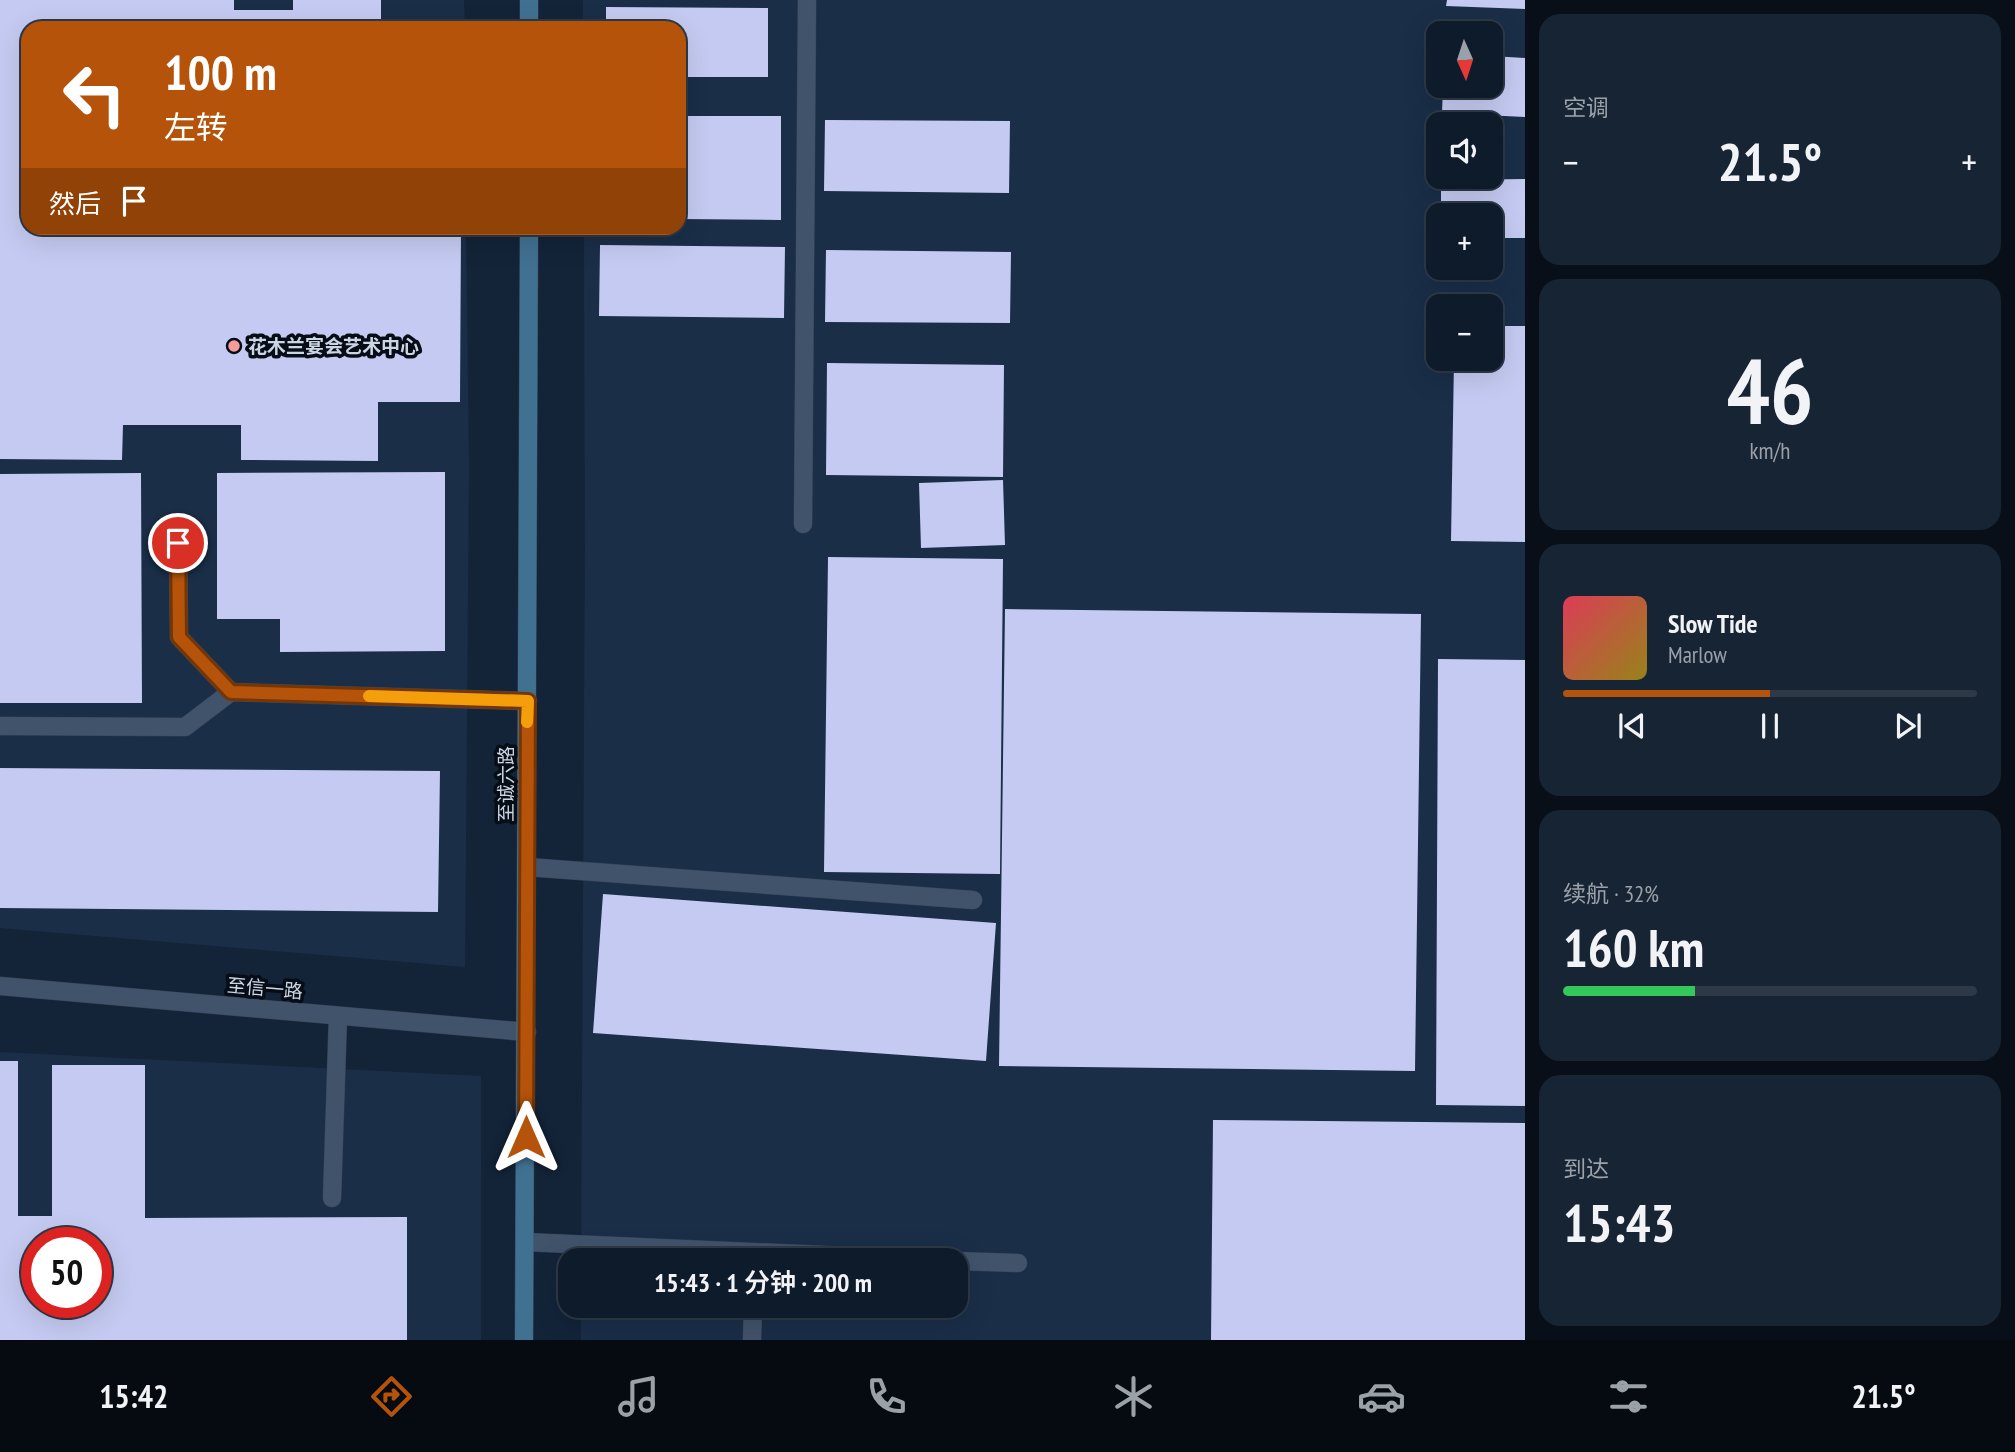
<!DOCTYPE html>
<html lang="zh">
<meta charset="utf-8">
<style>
:root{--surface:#0e1b2b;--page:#172433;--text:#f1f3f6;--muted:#9ba1a9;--line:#2e3947;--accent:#b45309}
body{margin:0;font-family:"PT Sans Narrow","Noto Sans SC",sans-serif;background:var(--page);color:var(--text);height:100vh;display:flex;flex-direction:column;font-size:26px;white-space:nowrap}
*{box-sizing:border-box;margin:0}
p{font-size:23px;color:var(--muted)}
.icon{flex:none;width:38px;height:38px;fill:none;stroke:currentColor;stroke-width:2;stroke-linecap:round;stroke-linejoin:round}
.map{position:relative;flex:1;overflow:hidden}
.side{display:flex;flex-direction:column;gap:14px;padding:14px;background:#080f18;width:490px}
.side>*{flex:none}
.hud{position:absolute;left:21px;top:21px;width:665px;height:214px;border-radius:21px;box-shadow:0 7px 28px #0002,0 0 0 2px var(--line);background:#b45309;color:#fff;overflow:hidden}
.needle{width:46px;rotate:177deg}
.buttons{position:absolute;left:1426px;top:21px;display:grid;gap:14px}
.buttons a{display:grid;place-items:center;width:77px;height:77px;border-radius:14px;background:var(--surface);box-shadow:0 7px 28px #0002,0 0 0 2px var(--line);font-size:35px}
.speed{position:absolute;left:21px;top:1227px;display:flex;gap:14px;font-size:35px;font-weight:700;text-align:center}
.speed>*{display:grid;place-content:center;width:91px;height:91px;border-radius:50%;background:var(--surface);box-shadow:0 7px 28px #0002,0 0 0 2px var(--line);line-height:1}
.speed .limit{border:10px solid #d22;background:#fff;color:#111}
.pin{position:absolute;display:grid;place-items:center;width:60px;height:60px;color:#fff;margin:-30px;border:4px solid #fff;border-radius:50%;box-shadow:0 2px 7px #0007}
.me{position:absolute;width:77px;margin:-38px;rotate:0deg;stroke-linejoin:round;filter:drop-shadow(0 0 5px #0008)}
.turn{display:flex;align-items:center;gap:24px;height:147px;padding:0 28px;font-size:32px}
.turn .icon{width:91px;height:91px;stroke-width:2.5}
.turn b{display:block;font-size:49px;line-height:60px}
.then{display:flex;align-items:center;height:66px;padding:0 28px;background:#0003;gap:14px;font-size:26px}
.big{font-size:52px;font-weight:600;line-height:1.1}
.side .card{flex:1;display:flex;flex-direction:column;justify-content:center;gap:10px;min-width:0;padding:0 24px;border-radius:21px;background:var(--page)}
.side .dial{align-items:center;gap:0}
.dial b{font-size:91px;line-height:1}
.song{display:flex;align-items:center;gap:21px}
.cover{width:84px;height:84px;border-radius:10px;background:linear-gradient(135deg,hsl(350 70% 55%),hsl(50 70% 35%))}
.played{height:7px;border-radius:4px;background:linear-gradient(90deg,var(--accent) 50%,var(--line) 50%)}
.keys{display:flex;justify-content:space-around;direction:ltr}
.heat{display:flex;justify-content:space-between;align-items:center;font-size:38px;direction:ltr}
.charge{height:10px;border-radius:5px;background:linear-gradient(90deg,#34c759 32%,var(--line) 0)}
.trip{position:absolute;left:558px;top:1248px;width:410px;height:70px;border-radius:21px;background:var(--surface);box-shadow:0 7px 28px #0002,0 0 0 2px var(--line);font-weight:600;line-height:70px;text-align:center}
.tabs{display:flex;height:112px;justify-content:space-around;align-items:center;background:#060b11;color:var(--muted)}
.tabs .icon{width:49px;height:49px}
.tabs .on{color:var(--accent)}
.tabs b{font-size:32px;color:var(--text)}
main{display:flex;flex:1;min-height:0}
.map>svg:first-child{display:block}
.built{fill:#1a2e48;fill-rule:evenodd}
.building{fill:#c5caf2;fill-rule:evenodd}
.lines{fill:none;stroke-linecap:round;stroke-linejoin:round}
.service-casing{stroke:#364152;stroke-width:19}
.tertiary-casing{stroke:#364152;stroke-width:19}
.secondary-casing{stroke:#364152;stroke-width:19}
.service{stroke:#41536b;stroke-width:18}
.tertiary{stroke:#41536b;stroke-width:18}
.secondary{stroke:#417191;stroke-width:18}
.route-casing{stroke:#753606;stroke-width:18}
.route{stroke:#b45309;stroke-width:12}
.slow{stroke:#f59e0b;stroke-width:12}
.poi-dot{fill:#f59b9c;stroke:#060d16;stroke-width:2.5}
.labels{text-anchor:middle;stroke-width:7;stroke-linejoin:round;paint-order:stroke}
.poi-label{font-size:19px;font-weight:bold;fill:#cbd6e4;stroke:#060d16;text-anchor:start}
.street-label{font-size:19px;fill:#cbd6e4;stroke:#060d16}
</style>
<main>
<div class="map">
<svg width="1525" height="1340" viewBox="0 0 1525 1340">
<rect width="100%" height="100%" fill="#132439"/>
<path class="built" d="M0 0H464L465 28H28V228H466L469 465 465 967 0 928Z
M583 0H1525V1340H581V1306H956V1260H581L585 552 584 228H679V28H583ZM1438 33H1491V86H1438ZM1438 124H1491V177H1438ZM1438 215H1491V268H1438ZM1438 306H1491V359H1438Z
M0 1052 481 1076V1340H0ZM37 1242H96V1302H37Z"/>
<path class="building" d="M0 0H234V10H293V0H381V28H28V228H461L460 402H378V461L241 460V425H123L122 460 0 459Z
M1447 0H1525V9L1446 6Z
M606 7 768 8V77H679V28H606Z
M1491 56 1525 58V117L1442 113 1443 86H1491Z
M679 116H781V220L679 219Z
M825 120 1010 121 1009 193 824 191Z
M1525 179V238H1491V215H1441V180Z
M600 245 785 247 784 318 599 316Z
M826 250 1011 252 1010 323 825 322Z
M1491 326H1525V542L1451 541 1454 359H1491Z
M827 363 1004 365 1003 477 826 475Z
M445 472V651L280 652V619H217V473Z
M141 473 142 703H0V474Z
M1003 480 1005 545 921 548 919 483Z
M828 557 1003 559 1000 874 824 872Z
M1005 609 1421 614 1415 1071 999 1066Z
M1438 659 1525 660V1106L1436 1105Z
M0 768 440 771 438 912 0 908Z
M603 894 996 923 986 1061 593 1033Z
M0 1061H18V1216H52V1065H145V1218L407 1217V1340H0ZM37 1242H96V1302H37Z
M1213 1120 1525 1123V1340H1211Z"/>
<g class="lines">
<g class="service-casing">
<path id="service" d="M803 524 807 0
M178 543 179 637 231 692 528 701
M0 726 185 727 231 692
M527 867 973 900
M332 1198 338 1016
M525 1242 939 1260
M956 1261 1018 1263
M752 1340 753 1306"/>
</g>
<g class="tertiary-casing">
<path id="tertiary" d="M0 986 527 1032"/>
</g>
<g class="secondary-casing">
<path id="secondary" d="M529 28V0
M524 1340 529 228"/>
</g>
<use href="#service" class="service"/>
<use href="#tertiary" class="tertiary"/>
<use href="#secondary" class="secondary"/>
</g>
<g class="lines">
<g class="route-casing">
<path id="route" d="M178 543 179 637 231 692 528 701 526 1137"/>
</g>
<use href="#route" class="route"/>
<path class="slow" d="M369 696 528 701 527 722"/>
</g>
<circle class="poi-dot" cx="234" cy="346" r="7"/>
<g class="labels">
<g class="poi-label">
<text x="248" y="353">花木兰宴会艺术中心</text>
</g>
<g class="street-label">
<text transform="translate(506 784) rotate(-90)" y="7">至诚六路</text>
<text transform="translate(265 988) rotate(5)" y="7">至信一路</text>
</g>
</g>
</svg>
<div class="buttons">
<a><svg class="needle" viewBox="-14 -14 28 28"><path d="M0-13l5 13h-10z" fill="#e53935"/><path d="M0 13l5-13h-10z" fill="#9ba1a9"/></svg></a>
<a><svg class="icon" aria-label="sound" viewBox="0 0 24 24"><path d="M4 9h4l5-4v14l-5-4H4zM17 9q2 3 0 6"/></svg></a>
<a>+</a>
<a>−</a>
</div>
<div class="speed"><div class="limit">50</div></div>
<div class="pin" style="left:178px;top:543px;background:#d93025"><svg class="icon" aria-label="arrive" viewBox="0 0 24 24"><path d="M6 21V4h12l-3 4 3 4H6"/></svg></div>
<svg class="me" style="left:526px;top:1137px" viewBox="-20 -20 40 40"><path d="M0-17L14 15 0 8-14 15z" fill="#b45309" stroke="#fff" stroke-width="4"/></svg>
<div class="trip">15:43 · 1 分钟 · 200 m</div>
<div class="hud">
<div class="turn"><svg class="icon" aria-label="left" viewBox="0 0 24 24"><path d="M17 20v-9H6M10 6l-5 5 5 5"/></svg><div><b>100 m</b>左转</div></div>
<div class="then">然后<svg class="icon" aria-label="arrive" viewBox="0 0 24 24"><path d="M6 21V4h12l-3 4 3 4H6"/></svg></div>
</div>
</div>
<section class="side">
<div class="card"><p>空调</p>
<div class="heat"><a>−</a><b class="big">21.5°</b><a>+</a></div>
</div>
<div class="card dial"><b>46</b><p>km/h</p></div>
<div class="card">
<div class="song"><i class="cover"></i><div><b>Slow Tide</b><p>Marlow</p></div></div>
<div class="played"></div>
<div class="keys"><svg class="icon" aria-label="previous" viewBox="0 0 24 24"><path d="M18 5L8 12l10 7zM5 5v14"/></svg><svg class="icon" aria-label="pause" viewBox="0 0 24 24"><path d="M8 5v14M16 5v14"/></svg><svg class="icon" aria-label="next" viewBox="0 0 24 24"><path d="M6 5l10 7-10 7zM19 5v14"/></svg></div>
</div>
<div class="card"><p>续航 · 32%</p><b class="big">160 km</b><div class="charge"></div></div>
<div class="card"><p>到达</p><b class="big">15:43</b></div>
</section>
</main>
<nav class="tabs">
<b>15:42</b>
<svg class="icon on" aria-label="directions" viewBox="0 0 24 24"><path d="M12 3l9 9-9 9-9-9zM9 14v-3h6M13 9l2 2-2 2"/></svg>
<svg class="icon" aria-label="music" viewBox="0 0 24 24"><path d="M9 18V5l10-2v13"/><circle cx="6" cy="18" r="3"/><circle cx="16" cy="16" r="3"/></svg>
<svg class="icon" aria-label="phone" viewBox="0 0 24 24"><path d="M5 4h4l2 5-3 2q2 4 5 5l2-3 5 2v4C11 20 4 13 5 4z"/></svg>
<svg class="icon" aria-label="climate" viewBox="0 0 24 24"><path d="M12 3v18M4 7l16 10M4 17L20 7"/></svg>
<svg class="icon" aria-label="car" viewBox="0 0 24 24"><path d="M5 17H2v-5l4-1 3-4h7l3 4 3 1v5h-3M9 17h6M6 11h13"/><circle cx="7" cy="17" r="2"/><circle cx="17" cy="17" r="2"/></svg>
<svg class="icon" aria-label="filters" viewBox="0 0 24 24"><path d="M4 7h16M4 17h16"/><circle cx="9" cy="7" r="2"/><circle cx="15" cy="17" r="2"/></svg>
<b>21.5°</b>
</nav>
